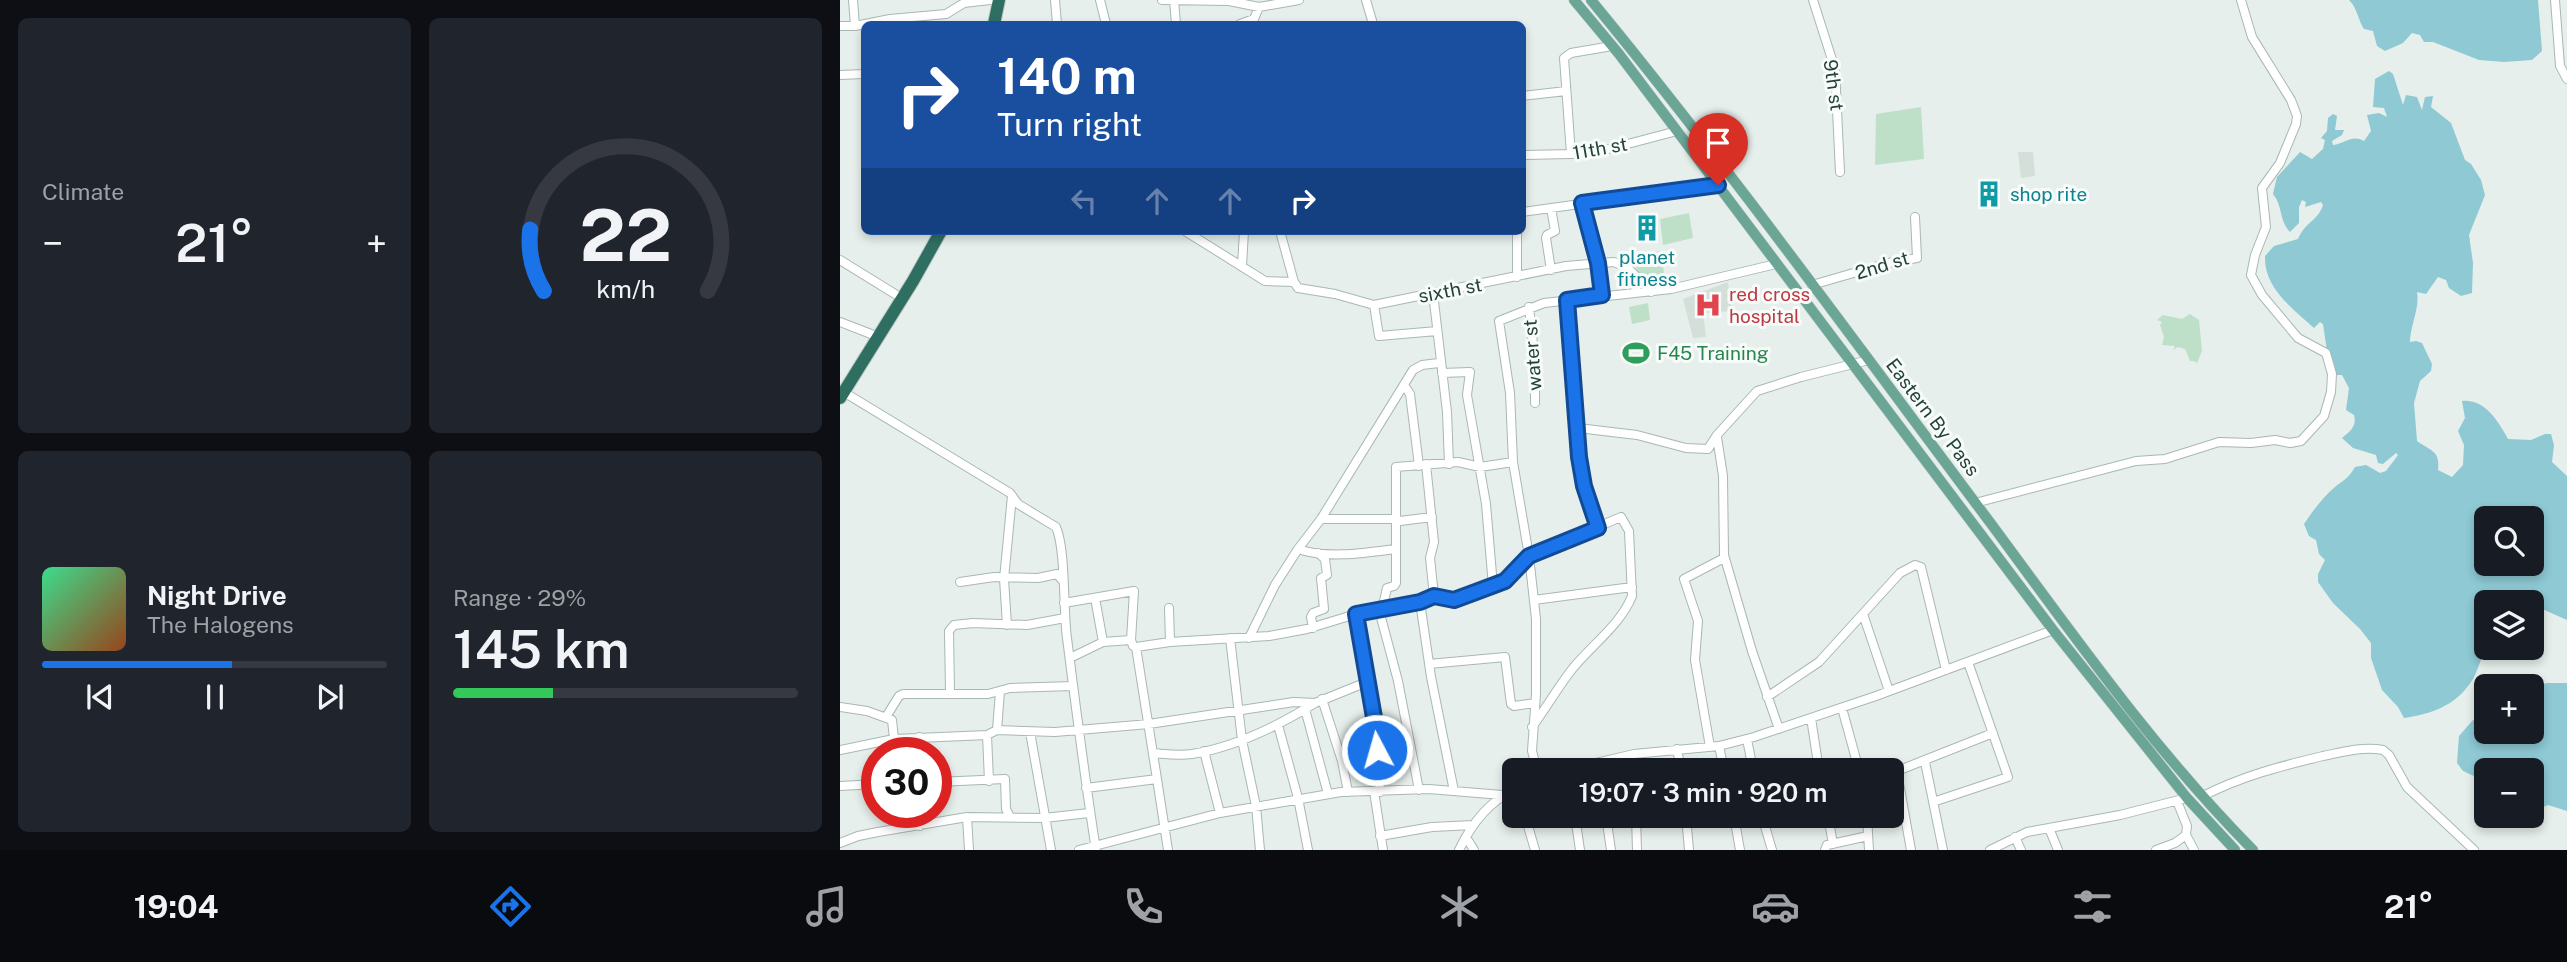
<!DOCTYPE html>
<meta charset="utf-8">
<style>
:root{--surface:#171b24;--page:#20242c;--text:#f1f3f6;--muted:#9ea1a6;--line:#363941;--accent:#1a73e8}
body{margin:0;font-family:"Public Sans",sans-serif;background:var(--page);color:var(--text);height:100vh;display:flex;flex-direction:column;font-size:26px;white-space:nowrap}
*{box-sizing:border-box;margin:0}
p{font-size:23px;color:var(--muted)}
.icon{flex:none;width:38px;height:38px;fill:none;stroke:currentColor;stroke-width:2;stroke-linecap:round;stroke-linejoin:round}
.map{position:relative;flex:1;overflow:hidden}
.panel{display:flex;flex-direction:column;gap:18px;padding:18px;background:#0d0f14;width:840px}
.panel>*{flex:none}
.top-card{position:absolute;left:21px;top:21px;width:665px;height:214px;border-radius:10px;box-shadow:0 4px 10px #0003;background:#1a4fa0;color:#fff;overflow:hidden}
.tools{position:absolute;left:1634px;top:506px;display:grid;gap:14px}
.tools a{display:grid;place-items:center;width:70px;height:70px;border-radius:10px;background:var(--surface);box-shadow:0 4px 10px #0003;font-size:35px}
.speed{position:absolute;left:21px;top:737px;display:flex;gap:14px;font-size:35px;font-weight:700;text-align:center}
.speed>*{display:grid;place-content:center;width:91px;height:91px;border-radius:50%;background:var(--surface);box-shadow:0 4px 10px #0003;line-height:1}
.speed .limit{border:10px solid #d22;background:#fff;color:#111}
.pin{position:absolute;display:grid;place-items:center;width:60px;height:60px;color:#fff;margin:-72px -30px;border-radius:50% 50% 50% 0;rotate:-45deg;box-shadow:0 0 7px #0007}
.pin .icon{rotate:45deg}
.me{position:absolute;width:77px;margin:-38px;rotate:354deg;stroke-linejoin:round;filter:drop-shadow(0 0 5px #0008)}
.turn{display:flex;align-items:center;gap:24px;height:147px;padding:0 21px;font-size:32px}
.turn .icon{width:91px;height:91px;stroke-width:2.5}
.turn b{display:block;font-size:49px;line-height:60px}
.lanes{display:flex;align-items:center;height:66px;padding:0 21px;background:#0003;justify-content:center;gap:35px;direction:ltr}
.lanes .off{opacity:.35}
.big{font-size:52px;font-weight:600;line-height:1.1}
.panel .tile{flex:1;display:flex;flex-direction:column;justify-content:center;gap:10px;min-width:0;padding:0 24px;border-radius:10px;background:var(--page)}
.panel .dial{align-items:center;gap:0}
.dial svg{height:182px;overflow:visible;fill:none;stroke:var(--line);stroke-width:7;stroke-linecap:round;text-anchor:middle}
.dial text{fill:var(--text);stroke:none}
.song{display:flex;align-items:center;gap:21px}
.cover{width:84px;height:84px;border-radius:10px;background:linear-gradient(135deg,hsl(150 70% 55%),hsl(20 70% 35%))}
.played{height:7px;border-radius:4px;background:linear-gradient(90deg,var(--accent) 55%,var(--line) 55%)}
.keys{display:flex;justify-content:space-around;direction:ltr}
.heat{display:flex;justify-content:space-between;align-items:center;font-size:38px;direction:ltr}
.charge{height:10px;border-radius:5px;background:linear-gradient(90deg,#34c759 29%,var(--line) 0)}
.panel .tiles{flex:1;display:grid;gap:18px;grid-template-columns:repeat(2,1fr)}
.trip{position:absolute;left:662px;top:758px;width:402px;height:70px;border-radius:10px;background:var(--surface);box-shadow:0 4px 10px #0003;font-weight:600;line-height:70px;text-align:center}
.tabs{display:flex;height:112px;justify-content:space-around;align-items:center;background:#090b0e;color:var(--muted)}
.tabs .icon{width:49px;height:49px}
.tabs .on{color:var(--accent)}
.tabs b{font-size:32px;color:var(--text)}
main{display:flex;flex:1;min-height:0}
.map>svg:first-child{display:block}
.built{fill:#d4dfda}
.green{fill:#bfe0c8}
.water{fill:#8ec9d4;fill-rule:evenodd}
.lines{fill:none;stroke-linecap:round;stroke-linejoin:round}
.minor-casing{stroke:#a8b8b2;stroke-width:10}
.major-casing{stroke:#c2cac8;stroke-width:11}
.highway-casing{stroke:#c2cac8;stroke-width:14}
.minor{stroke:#fff;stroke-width:8}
.major{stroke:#6aa596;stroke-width:10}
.highway{stroke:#2f6f62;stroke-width:12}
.route-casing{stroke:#114b97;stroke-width:18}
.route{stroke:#1a73e8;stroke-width:12}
.labels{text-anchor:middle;stroke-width:6;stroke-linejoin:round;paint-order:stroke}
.street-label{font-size:19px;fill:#24423a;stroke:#f7fbf9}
.culture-label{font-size:19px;fill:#0d838f;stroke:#f7fbf9;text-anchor:start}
.health-label{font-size:19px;fill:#be3a42;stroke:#f7fbf9;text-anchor:start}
.leisure-label{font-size:19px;fill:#27864d;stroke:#f7fbf9;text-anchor:start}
</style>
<main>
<section class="panel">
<div class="tiles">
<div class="tile"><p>Climate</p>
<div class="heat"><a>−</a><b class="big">21°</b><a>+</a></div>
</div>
<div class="tile dial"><svg viewBox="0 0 100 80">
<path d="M14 69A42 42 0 1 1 86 69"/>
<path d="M14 69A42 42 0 0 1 8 42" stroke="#1a73e8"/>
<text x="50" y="56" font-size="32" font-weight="700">22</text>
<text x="50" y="72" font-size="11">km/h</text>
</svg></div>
<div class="tile">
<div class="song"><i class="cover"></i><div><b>Night Drive</b><p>The Halogens</p></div></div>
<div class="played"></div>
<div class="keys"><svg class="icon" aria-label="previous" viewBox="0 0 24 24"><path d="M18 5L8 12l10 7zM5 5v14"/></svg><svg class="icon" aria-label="pause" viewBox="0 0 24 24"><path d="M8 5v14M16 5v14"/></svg><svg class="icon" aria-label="next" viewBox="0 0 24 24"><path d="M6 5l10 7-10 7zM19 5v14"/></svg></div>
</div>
<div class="tile"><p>Range · 29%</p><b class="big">145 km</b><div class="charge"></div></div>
</div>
</section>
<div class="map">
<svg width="1727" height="850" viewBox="0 0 1727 850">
<rect width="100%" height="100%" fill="#e6efeb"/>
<path class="built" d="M1178 152H1193L1195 176 1181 178Z
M888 282 892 311 863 313 866 337 853 338 843 299Z"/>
<path class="green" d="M1081 107 1084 159 1035 165 1036 114Z
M849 213 853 238 823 245 820 219Z
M821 251 825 280 797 285 796 255Z
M808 303 810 320 792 324 789 307Z
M1350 314 1359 320 1362 351 1357 363 1354 361H1350L1345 349 1338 347 1333 350 1335 346 1322 345 1324 337 1320 325 1322 322 1317 320 1323 315 1342 319Z"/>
<path class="water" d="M1509 0H1698L1702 51 1692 60 1664 62 1639 60 1593 42H1584L1580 35 1572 33 1563 43 1545 51 1537 46 1533 31 1524 29C1518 20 1517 7 1509 0Z
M1549 71 1553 74 1563 105 1566 95 1577 97 1582 110 1585 97 1593 96 1591 107 1611 123 1625 160 1631 164 1641 180 1645 195 1629 235 1633 263 1632 293 1621 296 1609 288 1606 280 1598 277 1586 294 1577 292C1580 308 1570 326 1570 342L1576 341 1582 343 1592 364 1591 371 1580 381 1574 403 1577 441C1592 452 1600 450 1598 470L1612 477 1623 465 1624 445 1618 431 1625 418 1622 401C1645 399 1658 421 1668 439L1691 440 1705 434H1711L1714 445 1712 462 1727 476V620L1700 608 1697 601 1647 602 1649 648C1639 657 1639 671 1631 682 1615 706 1591 714 1564 718L1558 707 1542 690 1531 658V643L1520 629 1493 603 1478 582V574L1485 560 1479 554 1476 540 1469 536 1464 524C1472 512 1483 497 1495 487 1505 479 1508 479 1515 467L1526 465 1540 473 1546 471 1558 455 1556 453 1543 464 1538 463 1536 455 1513 448 1502 438C1511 431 1517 426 1514 415L1506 410 1509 388 1502 375H1496L1494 363 1487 351 1483 324 1480 322 1474 328C1452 308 1424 288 1425 256L1434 246 1458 239C1466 221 1478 221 1483 205L1481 202 1465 207 1466 202 1462 200 1459 207V223L1450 232C1439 221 1443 206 1433 194L1437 177 1460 152 1472 159 1483 149 1485 140 1481 138 1487 131 1488 118 1493 114 1497 116 1495 130H1504L1502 135 1492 141 1493 145C1505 143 1513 134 1524 141L1531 131 1527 115 1539 113 1547 117 1544 108 1533 107 1535 79ZM1647 518H1692V564H1647Z
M1707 683H1727V811L1708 805 1692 812V770H1647V793L1638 778 1623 771 1617 763 1619 736 1633 720 1647 713V732H1692V688Z"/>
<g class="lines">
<g class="minor-casing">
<path id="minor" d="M13 0 15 26
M215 0 217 24
M260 0 266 24
M322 0 389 1 419 7 459 0
M334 0 336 24
M526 0 533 24
M973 0 995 69 1000 172
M1715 0 1720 66 1727 79
M400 24 414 19 419 7
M0 26H15L50 19 106 14 124 3 150 0
M0 75 24 74
M682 96 726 91
M731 154 724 58 731 53 772 46
M682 155 731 154 761 151 837 131
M742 203 758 263 762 295
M682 212 878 185
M345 231 425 281 454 282
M440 231 454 282 458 288 495 294 534 305 726 266 774 262 788 268 811 292
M0 260 55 294
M402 266 404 231
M711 270 706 238 707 235 715 231 711 208
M677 277V231
M972 285 1048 263 1077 258 1075 217
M593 293 607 412 609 464
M727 300 739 457 744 486 758 528
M534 305 539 336 597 331
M689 307 695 363V403
M0 322 31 334
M602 373 630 372 627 395 646 504 653 586
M564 385 570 394 579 466
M2 391 170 493 178 504 216 527C226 550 223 610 227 638 236 709 245 780 256 850
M738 428 797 435 846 448 868 449 877 435 917 391 961 377 1029 360
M877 437 883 476 884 555 912 651 939 729
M586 464 594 542 590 558 594 596
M1135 503 1296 461 1325 459 1379 442 1411 443 1435 440 1450 443 1461 441 1484 416 1491 392 1492 374 1486 353 1458 338 1422 295 1411 275 1415 255 1426 227 1422 188 1440 163 1456 124 1457 116 1451 100 1412 37 1401 0
M481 519H557L560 521 592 517
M458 549C487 559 525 553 555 549
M120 582 154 577 198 578 217 574 222 580
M255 598 263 642
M694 600 792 587
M580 602 591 677 614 791
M224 603 294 591 291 640 293 646 296 647 330 642 429 636 467 629 516 614 580 602 594 596 614 600 665 581 689 556 781 517 789 531 792 596C781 624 752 645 733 668 718 687 706 708 692 727
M329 608 330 642
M539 610 558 681 579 790
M542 610 547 588 554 586 556 583V467L618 462 640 467 673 462
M516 614 536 729 540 792
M1023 614 1049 691
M167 625 164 579 172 496
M473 628 471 617 473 613 484 609 481 578 487 575 485 559 478 553
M390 638 402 740 416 806 420 850
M409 638 435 585 458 549 481 519 573 370 582 365 599 363
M230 658 263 642 291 640
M589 664 665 657 671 704 674 706 695 703
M110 693 109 631 114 625 133 623 187 625 225 618
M927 697 979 662 1060 573 1075 565 1081 567 1106 670
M482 699 502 761 508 792
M0 707 27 711 52 720 54 739
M1002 708 1019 770
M465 709 488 794
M46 717 59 696 63 694H148L170 688 233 686
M971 718 979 770
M438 725 458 798 468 850
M157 730 160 691
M190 732 211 850
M147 735 149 781
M907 739 913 770
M879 746 884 770
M870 747 855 660 858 621 844 579 884 558
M837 749 841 770
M0 750 54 739 147 735 157 730 215 732 309 724 454 702 475 703 527 682
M364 751 380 813
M79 752V737
M313 753C326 754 339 756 352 754 396 747 438 726 475 703
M784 757 787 770
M1085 762 1103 850
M697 770 692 751 696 694V619L689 556 673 462 670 393 659 321 704 303 831 289 936 264
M726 770 794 754 879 746 914 737 1036 696 1213 630
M1057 772 1071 850
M1052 773 1153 733
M317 779 328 850
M96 782 165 779 166 809 170 817
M0 786 37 784
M246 788 317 779 296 647
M534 791 543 850
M1363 796C1402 776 1441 766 1483 756 1502 752 1523 746 1543 750L1549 755 1567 787 1634 850
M1093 802 1168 777 1128 662
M79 812 80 826
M685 816 695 850
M735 816 740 850
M766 816 771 850
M796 816 797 850
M846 816 849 850
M894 816 900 850
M922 816 932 850
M988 816 993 844
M1027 816 1029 850
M127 817 129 850
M1209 828 1218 850
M1346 835 1354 850
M540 836 592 827 633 825
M626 837 634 850
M1175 837 1181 850
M0 843 18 836 38 832 127 817 204 818 249 813
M239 850 380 813 501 792 589 789 662 795
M619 850C631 825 648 802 674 790
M985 850 987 845 1028 836
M1150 850 1187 832 1280 815 1347 798
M1316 850 1335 843 1346 835 1347 826 1337 801"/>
</g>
<g class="major-casing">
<path id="major" d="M734 0 779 54 1213 630 1347 798 1395 850
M751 0C891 170 1020 349 1152 525 1234 636 1315 751 1413 850"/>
</g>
<g class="highway-casing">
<path id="highway" d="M154 24 159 0
M0 398 73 281 101 231"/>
</g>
<use href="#minor" class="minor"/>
<use href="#major" class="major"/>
<use href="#highway" class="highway"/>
</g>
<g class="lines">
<g class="route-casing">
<path id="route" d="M537 750 536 729 516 614 580 602 594 596 614 600 633 593 665 581 689 556 758 528 744 486 739 457 727 300 762 295 758 263 742 203 878 185"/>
</g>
<use href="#route" class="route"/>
</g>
<defs>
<g id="building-bare" transform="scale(2.1)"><path d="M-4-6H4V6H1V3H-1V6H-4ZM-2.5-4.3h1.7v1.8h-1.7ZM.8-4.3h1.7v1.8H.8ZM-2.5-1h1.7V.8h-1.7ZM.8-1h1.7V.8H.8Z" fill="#0f9aa8" stroke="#f7fbf9" stroke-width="2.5" paint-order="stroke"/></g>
<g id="hospital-bare" transform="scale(2.1)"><path d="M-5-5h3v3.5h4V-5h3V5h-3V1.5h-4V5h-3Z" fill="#e0444e" stroke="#f7fbf9" stroke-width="2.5" paint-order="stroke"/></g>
<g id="stadium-bare" transform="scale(2.1)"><path d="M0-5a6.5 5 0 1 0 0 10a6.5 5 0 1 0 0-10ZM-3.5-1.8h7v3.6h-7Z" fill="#2e9e5b" stroke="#f7fbf9" stroke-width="2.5" paint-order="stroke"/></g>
</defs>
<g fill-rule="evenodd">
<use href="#building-bare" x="1149" y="194"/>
<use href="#building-bare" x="807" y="228"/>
<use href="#hospital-bare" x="868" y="305"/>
<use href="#stadium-bare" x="796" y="353"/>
</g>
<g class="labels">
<g class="street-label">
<text transform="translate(994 85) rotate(82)" y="7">9th st</text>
<text transform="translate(760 148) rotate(-10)" y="7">11th st</text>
<text transform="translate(1042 265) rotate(-17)" y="7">2nd st</text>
<text transform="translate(610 290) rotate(-11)" y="7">sixth st</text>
<text transform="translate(692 355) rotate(-94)" y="7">water st</text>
<text transform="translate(1093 417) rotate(53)" y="7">Eastern By Pass</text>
</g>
<g class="culture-label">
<text x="1170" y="201">shop rite</text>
<text x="807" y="264" text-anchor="middle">planet<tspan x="807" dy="22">fitness</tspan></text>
</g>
<g class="health-label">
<text x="889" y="301">red cross<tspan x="889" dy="22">hospital</tspan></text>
</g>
<g class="leisure-label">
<text x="817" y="360">F45 Training</text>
</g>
</g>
</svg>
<div class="tools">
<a><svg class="icon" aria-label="search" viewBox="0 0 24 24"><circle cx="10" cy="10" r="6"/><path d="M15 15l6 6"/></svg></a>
<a><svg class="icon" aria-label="layers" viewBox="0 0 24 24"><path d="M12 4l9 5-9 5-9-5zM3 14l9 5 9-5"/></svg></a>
<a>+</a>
<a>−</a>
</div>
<div class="speed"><div class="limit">30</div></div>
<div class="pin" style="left:878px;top:185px;background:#d93025"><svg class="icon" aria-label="arrive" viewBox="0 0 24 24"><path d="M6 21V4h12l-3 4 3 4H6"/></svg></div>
<svg class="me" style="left:537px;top:750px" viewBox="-20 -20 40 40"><circle r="17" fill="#1a73e8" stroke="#fff" stroke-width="3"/><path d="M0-11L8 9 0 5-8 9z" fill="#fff"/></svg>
<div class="trip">19:07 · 3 min · 920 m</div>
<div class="top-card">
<div class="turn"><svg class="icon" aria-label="right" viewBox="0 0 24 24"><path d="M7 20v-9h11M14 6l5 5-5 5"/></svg><div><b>140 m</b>Turn right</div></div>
<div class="lanes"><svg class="icon off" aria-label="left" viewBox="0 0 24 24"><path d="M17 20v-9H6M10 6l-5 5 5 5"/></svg><svg class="icon off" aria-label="ahead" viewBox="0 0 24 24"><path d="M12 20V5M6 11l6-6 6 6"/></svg><svg class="icon off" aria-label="ahead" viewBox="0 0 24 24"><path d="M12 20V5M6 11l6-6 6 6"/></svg><svg class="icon" aria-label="right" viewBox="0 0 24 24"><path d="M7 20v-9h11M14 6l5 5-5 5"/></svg></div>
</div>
</div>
</main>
<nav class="tabs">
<b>19:04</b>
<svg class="icon on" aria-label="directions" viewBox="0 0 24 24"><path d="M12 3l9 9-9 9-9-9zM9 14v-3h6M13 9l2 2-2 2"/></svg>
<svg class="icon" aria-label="music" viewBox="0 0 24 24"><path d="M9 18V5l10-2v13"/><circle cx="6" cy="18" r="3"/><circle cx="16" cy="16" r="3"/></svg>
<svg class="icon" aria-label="phone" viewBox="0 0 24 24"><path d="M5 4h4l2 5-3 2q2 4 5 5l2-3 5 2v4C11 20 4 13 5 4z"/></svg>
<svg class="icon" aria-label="climate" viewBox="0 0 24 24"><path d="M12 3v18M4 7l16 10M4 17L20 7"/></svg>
<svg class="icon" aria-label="car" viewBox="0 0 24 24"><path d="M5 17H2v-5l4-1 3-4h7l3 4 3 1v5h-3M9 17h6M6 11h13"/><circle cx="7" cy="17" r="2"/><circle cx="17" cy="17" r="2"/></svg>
<svg class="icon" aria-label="filters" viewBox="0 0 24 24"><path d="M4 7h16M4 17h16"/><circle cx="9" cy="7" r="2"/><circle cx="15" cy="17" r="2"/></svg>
<b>21°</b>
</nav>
